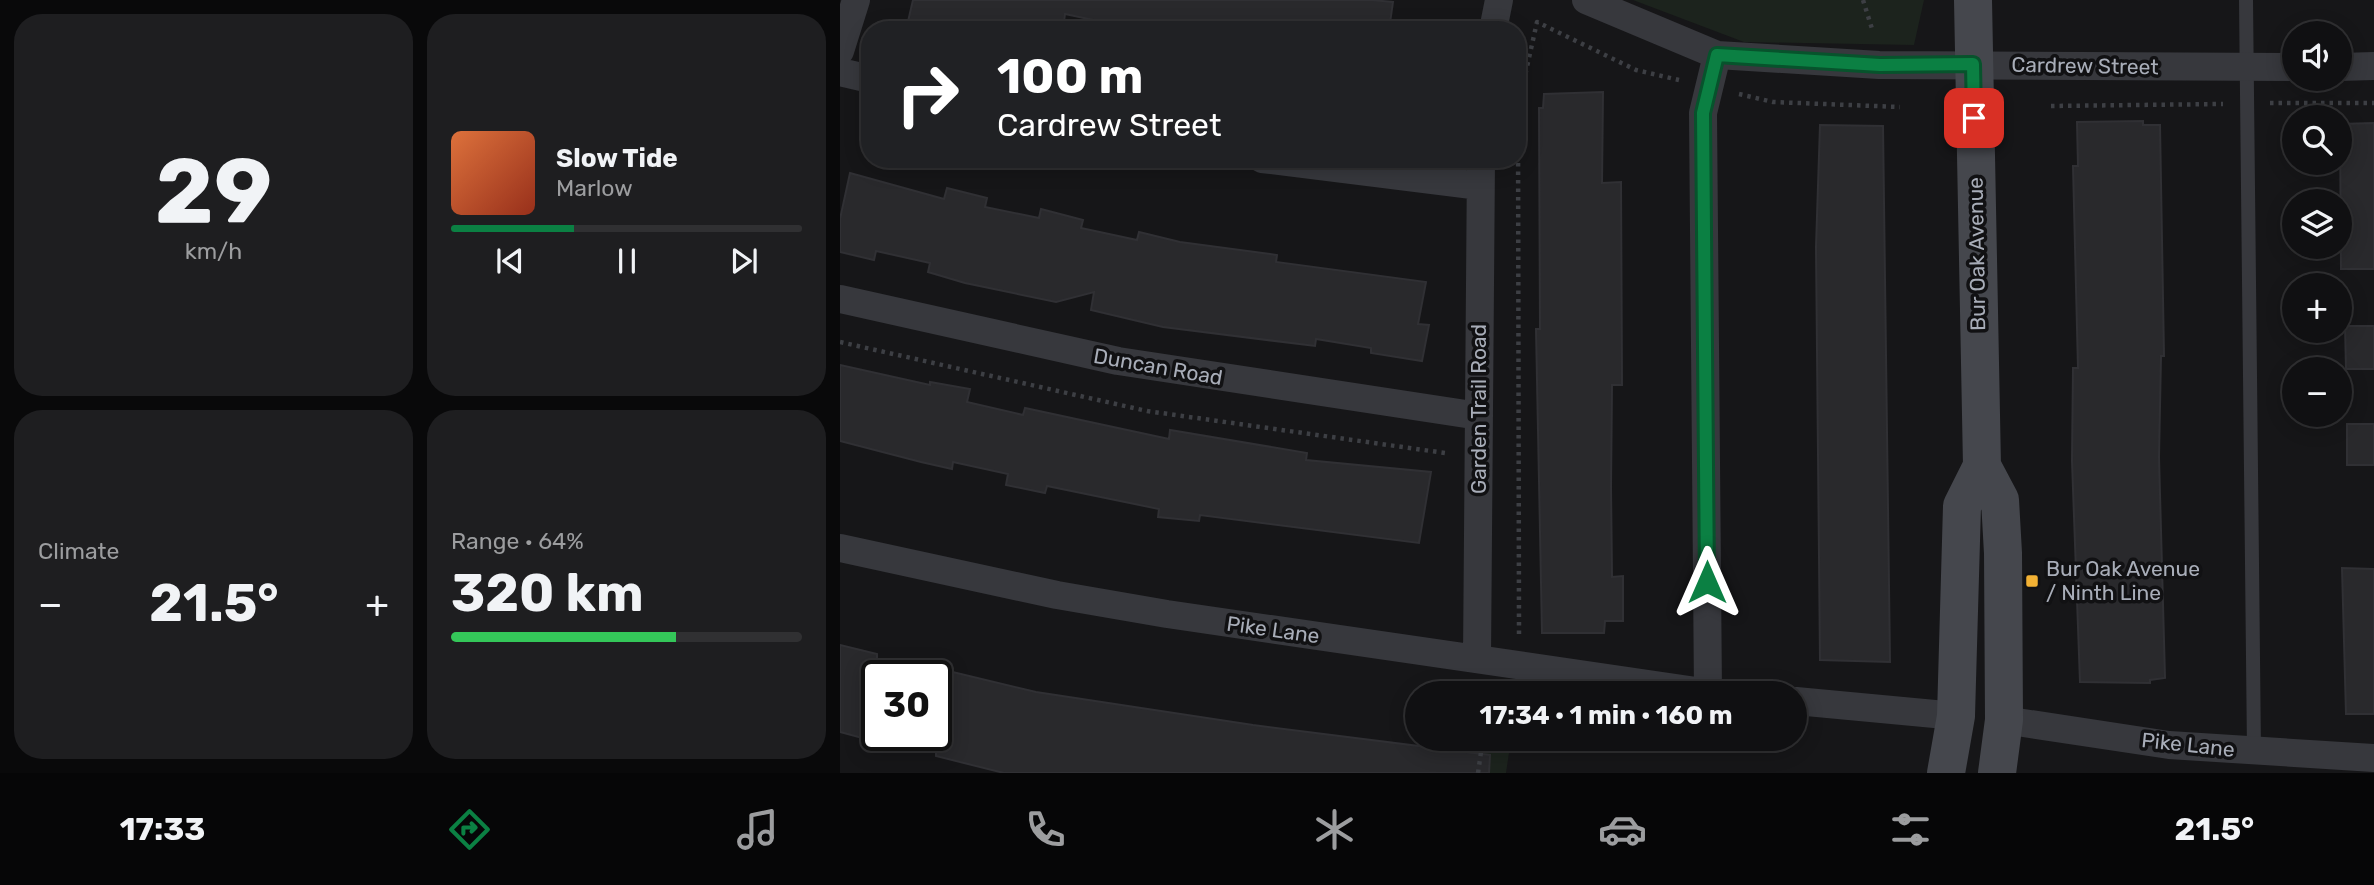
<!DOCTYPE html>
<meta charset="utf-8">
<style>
:root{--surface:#101012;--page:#1e1e20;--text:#f1f3f6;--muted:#9c9d9f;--line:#303032;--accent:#0b8043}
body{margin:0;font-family:Rubik,sans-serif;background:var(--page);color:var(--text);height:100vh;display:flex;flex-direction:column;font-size:26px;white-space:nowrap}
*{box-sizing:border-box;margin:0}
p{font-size:23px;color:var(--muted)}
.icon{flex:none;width:38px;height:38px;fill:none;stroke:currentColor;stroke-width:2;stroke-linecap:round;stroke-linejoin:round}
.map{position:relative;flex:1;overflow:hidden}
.sheet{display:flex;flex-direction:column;gap:14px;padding:14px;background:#09090a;width:840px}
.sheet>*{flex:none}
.banner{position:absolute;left:21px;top:21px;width:665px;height:147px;border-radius:28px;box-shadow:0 4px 18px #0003,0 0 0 2px var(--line);background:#202124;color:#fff;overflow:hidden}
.controls{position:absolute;left:1442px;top:21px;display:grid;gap:14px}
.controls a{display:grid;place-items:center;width:70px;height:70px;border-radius:50%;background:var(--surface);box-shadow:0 4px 18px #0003,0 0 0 2px var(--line);font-size:35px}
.speed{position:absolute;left:21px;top:660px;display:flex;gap:14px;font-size:35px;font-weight:700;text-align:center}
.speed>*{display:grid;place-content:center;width:91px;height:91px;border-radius:50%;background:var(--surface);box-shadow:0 4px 18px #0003,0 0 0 2px var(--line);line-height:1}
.speed .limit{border:4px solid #111;border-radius:10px;background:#fff;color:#111}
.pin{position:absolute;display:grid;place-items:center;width:60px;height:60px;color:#fff;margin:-30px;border-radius:14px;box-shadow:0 4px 10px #0006}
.me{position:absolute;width:77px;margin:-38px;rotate:0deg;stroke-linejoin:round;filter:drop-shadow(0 0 5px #0008)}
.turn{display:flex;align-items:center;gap:24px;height:147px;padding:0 21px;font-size:32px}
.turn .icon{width:91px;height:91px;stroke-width:2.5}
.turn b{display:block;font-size:49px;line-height:60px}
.big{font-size:52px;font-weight:700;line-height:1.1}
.sheet .card{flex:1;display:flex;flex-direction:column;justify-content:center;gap:10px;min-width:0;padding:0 24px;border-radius:28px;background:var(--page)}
.sheet .dial{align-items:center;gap:0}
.dial b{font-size:91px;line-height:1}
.song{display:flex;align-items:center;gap:21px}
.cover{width:84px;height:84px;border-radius:10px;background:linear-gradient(135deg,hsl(20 70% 55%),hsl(10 70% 35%))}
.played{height:7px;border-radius:4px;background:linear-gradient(90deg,var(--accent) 35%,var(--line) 35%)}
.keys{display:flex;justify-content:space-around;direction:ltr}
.heat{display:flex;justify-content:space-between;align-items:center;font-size:38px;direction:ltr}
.charge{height:10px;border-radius:5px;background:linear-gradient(90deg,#34c759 64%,var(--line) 0)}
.sheet .tiles{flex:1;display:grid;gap:14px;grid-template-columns:repeat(2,1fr)}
.trip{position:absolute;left:565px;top:681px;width:402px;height:70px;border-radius:35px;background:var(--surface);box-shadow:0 4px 18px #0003,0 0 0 2px var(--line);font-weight:700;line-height:70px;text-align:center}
.tabs{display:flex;height:112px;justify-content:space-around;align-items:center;background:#060607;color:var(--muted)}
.tabs .icon{width:49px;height:49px}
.tabs .active{color:var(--accent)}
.tabs b{font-size:32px;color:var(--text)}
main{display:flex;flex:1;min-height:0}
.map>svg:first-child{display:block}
.park{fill:#1c231d}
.building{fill:#29292c;stroke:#303034;stroke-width:2}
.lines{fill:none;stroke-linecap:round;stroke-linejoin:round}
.path{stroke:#3d3f44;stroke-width:4.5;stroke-dasharray:3.5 5;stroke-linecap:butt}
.lane{stroke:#37383d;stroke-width:14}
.street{stroke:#37383d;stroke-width:28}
.secondary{stroke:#45474d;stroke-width:38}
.route-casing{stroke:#07532c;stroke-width:18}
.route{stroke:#0b8043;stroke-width:12}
.poi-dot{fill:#f2b134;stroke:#111113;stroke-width:2.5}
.labels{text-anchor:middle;stroke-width:7;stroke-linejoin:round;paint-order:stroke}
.street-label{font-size:21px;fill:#a8adb8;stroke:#111113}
.poi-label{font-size:21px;fill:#a8adb8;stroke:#111113;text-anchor:start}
</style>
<main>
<section class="sheet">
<div class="tiles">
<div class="card dial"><b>29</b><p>km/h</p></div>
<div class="card">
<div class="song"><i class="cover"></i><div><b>Slow Tide</b><p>Marlow</p></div></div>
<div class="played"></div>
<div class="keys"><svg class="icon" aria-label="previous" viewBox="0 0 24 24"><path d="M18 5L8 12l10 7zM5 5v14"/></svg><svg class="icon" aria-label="pause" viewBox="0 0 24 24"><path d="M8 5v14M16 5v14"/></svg><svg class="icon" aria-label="next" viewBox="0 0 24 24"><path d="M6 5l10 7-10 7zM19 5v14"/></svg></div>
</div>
<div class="card"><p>Climate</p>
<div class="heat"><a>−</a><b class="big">21.5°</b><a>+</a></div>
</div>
<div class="card"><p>Range · 64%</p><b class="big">320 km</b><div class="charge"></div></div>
</div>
</section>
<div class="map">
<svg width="1534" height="773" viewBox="0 0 1534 773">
<rect width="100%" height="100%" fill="#161618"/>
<path class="park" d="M793 0H1084L1074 45 904 42Z
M615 739H671L666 773H610Z"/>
<path class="building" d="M73 0H532L553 2 549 30H300L225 14 223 30H66Z
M763 92 762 183 781 182 782 385H772L771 487 772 577 783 576V621H765L764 633H702L696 329H700L699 108H703L704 94Z
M1303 121V125H1320L1324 356H1321L1319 457 1325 678 1310 680V683L1240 682 1232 461 1233 368H1238L1233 166H1238L1237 122Z
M1534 123V269H1501L1500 124Z
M980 125 1043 126 1050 662 980 660 976 247Z
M10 173 104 199 107 188 147 198 145 207 199 218 201 209 243 220 241 228 297 240 299 232 340 242 437 255 436 262 586 282 578 324 589 325 582 361 531 353V348L476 339 475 346 323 327 251 310 254 292 216 302 125 283 88 272 90 263 36 251 34 260 0 252V219Z
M1505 326H1534V369H1506Z
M0 365 90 385V382L130 389 127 402 183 415 185 408 329 439 330 430 467 453 466 460 591 472 579 543 360 515 359 521 318 517 319 509 207 486 205 493 166 485 168 474 113 462 112 469 81 462 0 441Z
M1507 424H1534V465H1507Z
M1502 568 1534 569V714H1506Z
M0 645 37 654V742L0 732Z
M96 668 196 692 413 725 650 755 649 773H164L96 756Z"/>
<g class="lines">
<path class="path" d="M1023 0 1033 32
M899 94 933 102 1060 107
M1430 103H1534
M1211 106 1383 104
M0 342 307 411 605 453
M679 634 678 107 697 22 796 70 839 80
M638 773 643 738"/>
<path class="lane" d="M1406 0 1414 751"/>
<path class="street" d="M746 0 877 55 1039 65 1454 67
M653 30 659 0
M0 51 16 0
M1500 67 1534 66
M0 72 30 79
M422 159 640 186
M0 299 278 361 639 416
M0 548 217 595 327 614 870 693
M637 659 641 159
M868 693 863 113 877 55
M956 701 1116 716
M1164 720 1329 745 1534 758"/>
<path class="secondary" d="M1142 466 1160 500 1163 553 1164 720 1157 773
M1106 773 1116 716 1122 506 1142 466 1133 0"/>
</g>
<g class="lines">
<g class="route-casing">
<path id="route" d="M867 582 863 113 877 55 1040 65 1133 64 1134 118"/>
</g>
<use href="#route" class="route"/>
</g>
<rect class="poi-dot" x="1185" y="574" width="14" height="14" rx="3.5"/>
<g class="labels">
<g class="street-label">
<text transform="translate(1245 66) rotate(1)" y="7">Cardrew Street</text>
<text transform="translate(1137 254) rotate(-91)" y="7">Bur Oak Avenue</text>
<text transform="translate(318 367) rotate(10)" y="7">Duncan Road</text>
<text transform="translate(639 409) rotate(-90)" y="7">Garden Trail Road</text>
<text transform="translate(433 630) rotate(8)" y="7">Pike Lane</text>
<text transform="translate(1348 745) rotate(6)" y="7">Pike Lane</text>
</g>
<g class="poi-label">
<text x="1206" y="576">Bur Oak Avenue<tspan x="1206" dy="24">/ Ninth Line</tspan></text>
</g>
</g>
</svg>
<div class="controls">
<a><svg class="icon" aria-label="sound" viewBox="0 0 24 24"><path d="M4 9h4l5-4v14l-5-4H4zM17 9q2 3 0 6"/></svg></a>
<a><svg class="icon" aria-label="search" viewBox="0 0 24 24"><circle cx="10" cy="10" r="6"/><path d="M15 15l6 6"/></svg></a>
<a><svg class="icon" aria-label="layers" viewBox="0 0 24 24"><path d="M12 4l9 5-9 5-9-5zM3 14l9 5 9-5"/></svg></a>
<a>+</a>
<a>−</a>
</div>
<div class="speed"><div class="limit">30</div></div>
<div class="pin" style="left:1134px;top:118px;background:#d93025"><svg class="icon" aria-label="arrive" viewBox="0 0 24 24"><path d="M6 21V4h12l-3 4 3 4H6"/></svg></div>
<svg class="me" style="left:867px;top:582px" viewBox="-20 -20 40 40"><path d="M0-17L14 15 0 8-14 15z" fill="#0b8043" stroke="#fff" stroke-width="4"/></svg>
<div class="trip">17:34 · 1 min · 160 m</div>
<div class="banner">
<div class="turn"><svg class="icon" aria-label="right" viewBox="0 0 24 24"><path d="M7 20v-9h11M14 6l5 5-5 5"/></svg><div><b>100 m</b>Cardrew Street</div></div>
</div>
</div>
</main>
<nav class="tabs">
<b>17:33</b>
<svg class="icon active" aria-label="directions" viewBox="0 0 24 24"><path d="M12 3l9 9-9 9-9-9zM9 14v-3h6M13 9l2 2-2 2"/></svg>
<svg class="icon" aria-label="music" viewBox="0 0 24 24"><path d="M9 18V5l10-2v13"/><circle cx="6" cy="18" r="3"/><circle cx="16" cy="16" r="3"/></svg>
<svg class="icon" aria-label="phone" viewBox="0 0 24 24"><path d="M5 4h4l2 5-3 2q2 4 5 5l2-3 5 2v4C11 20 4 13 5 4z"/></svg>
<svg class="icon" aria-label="climate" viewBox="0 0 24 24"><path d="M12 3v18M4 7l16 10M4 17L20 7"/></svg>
<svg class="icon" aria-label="car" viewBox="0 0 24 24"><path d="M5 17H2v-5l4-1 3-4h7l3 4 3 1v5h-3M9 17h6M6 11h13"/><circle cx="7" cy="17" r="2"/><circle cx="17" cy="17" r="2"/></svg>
<svg class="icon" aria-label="filters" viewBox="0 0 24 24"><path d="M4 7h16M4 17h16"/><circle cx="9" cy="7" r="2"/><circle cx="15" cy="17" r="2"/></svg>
<b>21.5°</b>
</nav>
